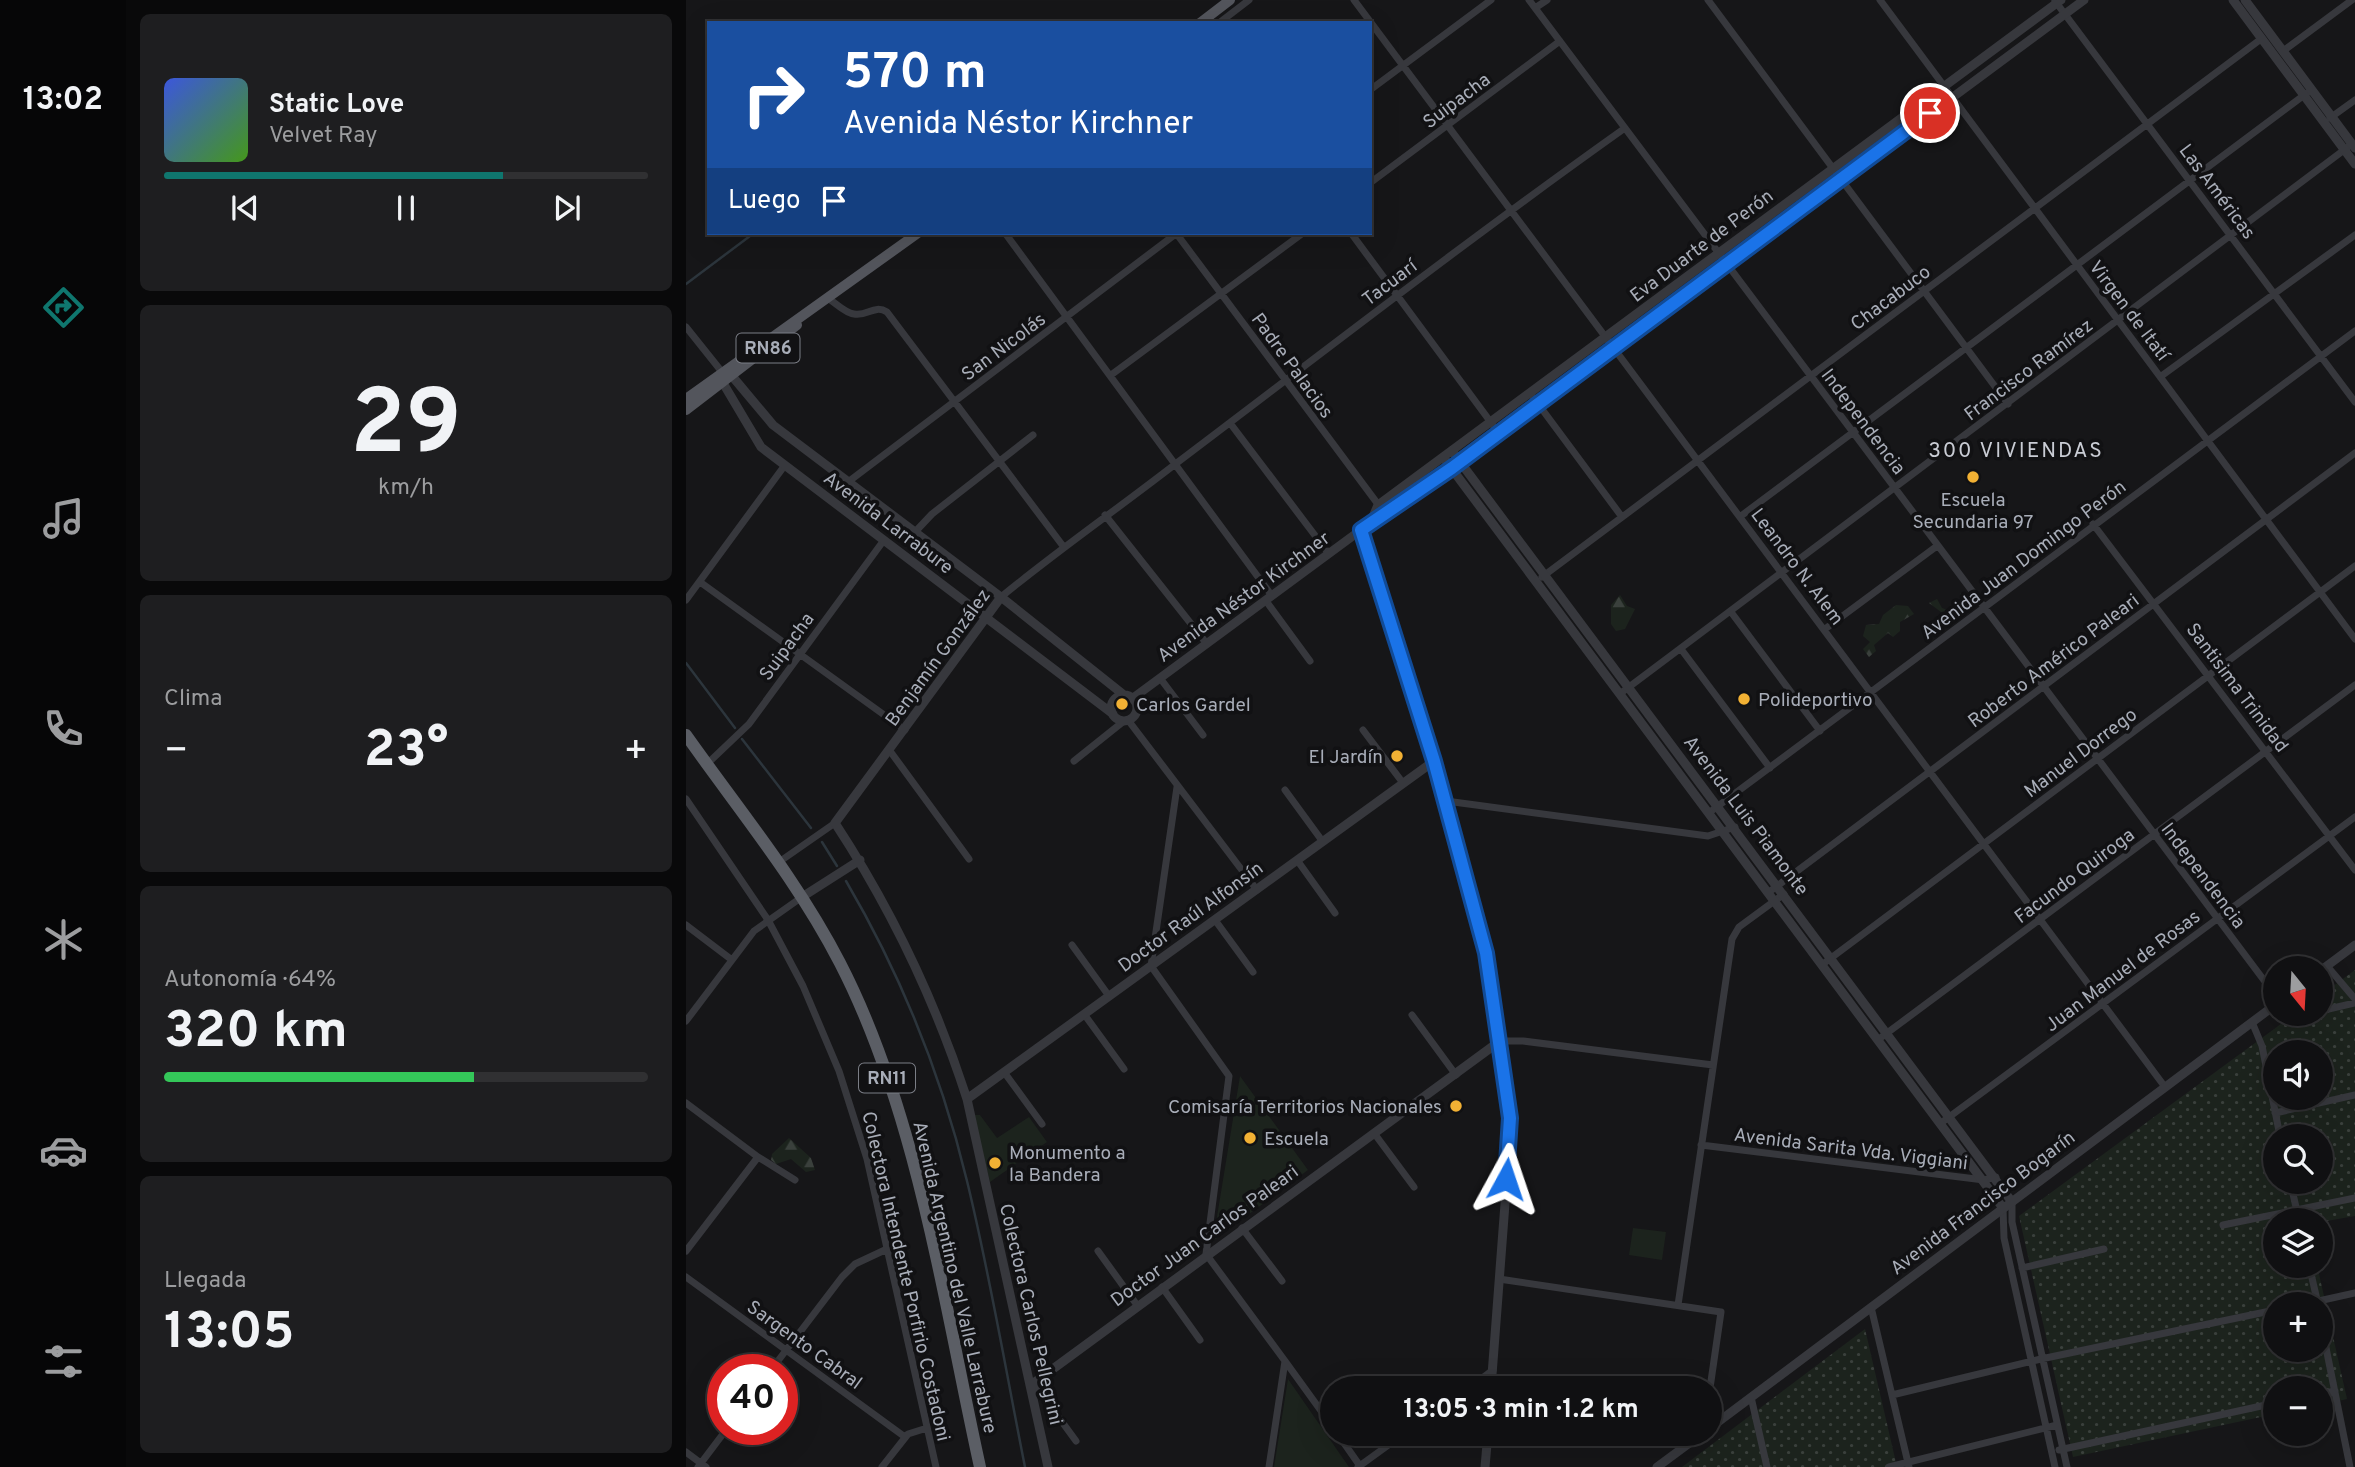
<!DOCTYPE html>
<html lang="es">
<meta charset="utf-8">
<style>
:root{--surface:#101012;--page:#1e1e20;--text:#f1f3f6;--muted:#9c9d9f;--line:#303032;--accent:#0f766e}
body{margin:0;font-family:Overpass,sans-serif;background:var(--page);color:var(--text);height:100vh;display:flex;flex-direction:column;font-size:26px;white-space:nowrap}
*{box-sizing:border-box;margin:0}
p{font-size:23px;color:var(--muted)}
.icon{flex:none;width:38px;height:38px;fill:none;stroke:currentColor;stroke-width:2;stroke-linecap:round;stroke-linejoin:round}
.map{position:relative;flex:1;overflow:hidden}
.panel{display:flex;flex-direction:column;gap:14px;padding:14px;background:#09090a;width:560px}
.panel>*{flex:none}
.top-card{position:absolute;left:21px;top:21px;width:665px;height:214px;border-radius:0px;box-shadow:0 7px 28px #0002,0 0 0 2px var(--line);background:#1a4fa0;color:#fff;overflow:hidden}
.needle{width:46px;rotate:162deg}
.fabs{position:absolute;left:1577px;top:956px;display:grid;gap:14px}
.fabs a{display:grid;place-items:center;width:70px;height:70px;border-radius:50%;background:var(--surface);box-shadow:0 7px 28px #0002,0 0 0 2px var(--line);font-size:35px}
.speed{position:absolute;left:21px;top:1354px;display:flex;gap:14px;font-size:35px;font-weight:700;text-align:center}
.speed>*{display:grid;place-content:center;width:91px;height:91px;border-radius:50%;background:var(--surface);box-shadow:0 7px 28px #0002,0 0 0 2px var(--line);line-height:1}
.speed .limit{border:10px solid #d22;background:#fff;color:#111}
.pin{position:absolute;display:grid;place-items:center;width:60px;height:60px;color:#fff;margin:-30px;border:4px solid #fff;border-radius:50%;box-shadow:0 2px 7px #0007}
.me{position:absolute;width:77px;margin:-38px;rotate:5deg;stroke-linejoin:round;filter:drop-shadow(0 0 5px #0008)}
.turn{display:flex;align-items:center;gap:24px;height:147px;padding:0 21px;font-size:32px}
.turn .icon{width:91px;height:91px;stroke-width:2.5}
.turn b{display:block;font-size:49px;line-height:60px}
.then{display:flex;align-items:center;height:66px;padding:0 21px;background:#0003;gap:14px;font-size:26px}
.big{font-size:52px;font-weight:700;line-height:1.1}
.panel .tile{flex:1;display:flex;flex-direction:column;justify-content:center;gap:10px;min-width:0;padding:0 24px;border-radius:10px;background:var(--page)}
.panel .dial{align-items:center;gap:0}
.dial b{font-size:91px;line-height:1}
.song{display:flex;align-items:center;gap:21px}
.cover{width:84px;height:84px;border-radius:10px;background:linear-gradient(135deg,hsl(230 70% 55%),hsl(100 70% 35%))}
.played{height:7px;border-radius:4px;background:linear-gradient(90deg,var(--accent) 70%,var(--line) 70%)}
.keys{display:flex;justify-content:space-around;direction:ltr}
.heat{display:flex;justify-content:space-between;align-items:center;font-size:38px;direction:ltr}
.charge{height:10px;border-radius:5px;background:linear-gradient(90deg,#34c759 64%,var(--line) 0)}
.trip{position:absolute;left:634px;top:1376px;width:402px;height:70px;border-radius:35px;background:var(--surface);box-shadow:0 7px 28px #0002,0 0 0 2px var(--line);font-weight:700;line-height:70px;text-align:center}
main{display:flex;flex:1;min-height:0}
.tabs{display:flex;flex-direction:column;width:126px;justify-content:space-around;align-items:center;background:#060607;color:var(--muted)}
.tabs .icon{width:49px;height:49px}
.tabs .active{color:var(--accent)}
.tabs b{font-size:32px;color:var(--text)}
.map>svg:first-child{display:block}
.grass{fill:url(#grass-dots);fill-rule:evenodd}
.forest{fill:url(#forest-firs)}
.park{fill:#1c231d}
.lines{fill:none;stroke-linecap:round;stroke-linejoin:round}
.stream{stroke:#2c353c;stroke-width:2.5}
.minor{stroke:#37383d;stroke-width:7}
.tertiary{stroke:#37383d;stroke-width:9}
.primary{stroke:#53555c;stroke-width:10}
.trunk{stroke:#5b5e65;stroke-width:12}
.route-casing{stroke:#114b97;stroke-width:18}
.route{stroke:#1a73e8;stroke-width:12}
.poi-dot{fill:#f2b134;stroke:#111113;stroke-width:2.5}
.labels{text-anchor:middle;stroke-width:7;stroke-linejoin:round;paint-order:stroke}
.shield{fill:#111113;stroke:#7b7e86;stroke-width:2}
.shield-label{font-size:18px;font-weight:bold;fill:#a8adb8}
.street-label{font-size:19px;fill:#a8adb8;stroke:#111113}
.poi-label{font-size:19px;fill:#a8adb8;stroke:#111113;text-anchor:start}
.neighbourhood-label{font-size:21px;letter-spacing:2px;fill:#c9ccd4;stroke:#111113}
</style>
<main>
<nav class="tabs">
<b>13:02</b>
<svg class="icon active" aria-label="directions" viewBox="0 0 24 24"><path d="M12 3l9 9-9 9-9-9zM9 14v-3h6M13 9l2 2-2 2"/></svg>
<svg class="icon" aria-label="music" viewBox="0 0 24 24"><path d="M9 18V5l10-2v13"/><circle cx="6" cy="18" r="3"/><circle cx="16" cy="16" r="3"/></svg>
<svg class="icon" aria-label="phone" viewBox="0 0 24 24"><path d="M5 4h4l2 5-3 2q2 4 5 5l2-3 5 2v4C11 20 4 13 5 4z"/></svg>
<svg class="icon" aria-label="climate" viewBox="0 0 24 24"><path d="M12 3v18M4 7l16 10M4 17L20 7"/></svg>
<svg class="icon" aria-label="car" viewBox="0 0 24 24"><path d="M5 17H2v-5l4-1 3-4h7l3 4 3 1v5h-3M9 17h6M6 11h13"/><circle cx="7" cy="17" r="2"/><circle cx="17" cy="17" r="2"/></svg>
<svg class="icon" aria-label="filters" viewBox="0 0 24 24"><path d="M4 7h16M4 17h16"/><circle cx="9" cy="7" r="2"/><circle cx="15" cy="17" r="2"/></svg>
</nav>
<section class="panel">
<div class="tile">
<div class="song"><i class="cover"></i><div><b>Static Love</b><p>Velvet Ray</p></div></div>
<div class="played"></div>
<div class="keys"><svg class="icon" aria-label="previous" viewBox="0 0 24 24"><path d="M18 5L8 12l10 7zM5 5v14"/></svg><svg class="icon" aria-label="pause" viewBox="0 0 24 24"><path d="M8 5v14M16 5v14"/></svg><svg class="icon" aria-label="next" viewBox="0 0 24 24"><path d="M6 5l10 7-10 7zM19 5v14"/></svg></div>
</div>
<div class="tile dial"><b>29</b><p>km/h</p></div>
<div class="tile"><p>Clima</p>
<div class="heat"><a>−</a><b class="big">23°</b><a>+</a></div>
</div>
<div class="tile"><p>Autonomía · 64%</p><b class="big">320 km</b><div class="charge"></div></div>
<div class="tile"><p>Llegada</p><b class="big">13:05</b></div>
</section>
<div class="map">
<svg width="1669" height="1467" viewBox="0 0 1669 1467">
<defs>
<pattern id="grass-dots" width="8" height="8" patternUnits="userSpaceOnUse" patternTransform="scale(1.75)"><rect width="8" height="8" fill="#1c231d"/><path d="M2 2h.1M6 6h.1" fill="none" stroke="#3a403c" stroke-width="1.8" stroke-linecap="round"/></pattern>
<pattern id="forest-firs" width="22" height="20" patternUnits="userSpaceOnUse" patternTransform="scale(1.75)"><rect width="22" height="20" fill="#1c231d"/><path d="M5 1l3.5 6h-7zM16 11l3.5 6h-7z" fill="#3a403c"/></pattern>
</defs>
<rect width="100%" height="100%" fill="#161618"/>
<path class="grass" d="M1669 970V1216L1635 1222 1589 1220V1265H1631L1661 1399 1635 1405 1634 1388H1589V1414L1387 1457 1333 1216 1610 1013H1634L1635 995ZM1589 1052H1634V1097H1589ZM1589 1136H1634V1181H1589ZM1589 1304H1634V1349H1589Z
M1179 1329 1211 1467H996Z"/>
<path class="forest" d="M1274 593 1279 596 1280 608 1261 624 1259 615 1243 603 1251 599 1256 608 1264 611 1274 602Z
M934 595 941 606 949 609 939 629 930 631 925 624V605Z
M1210 605 1222 606 1228 614 1214 622V631L1207 637 1202 633 1188 645 1190 651 1183 657 1177 649 1184 642 1177 636 1180 625 1193 624 1197 615Z
M103 1138 125 1158 129 1170 120 1172 105 1159 90 1164 85 1160 86 1154Z"/>
<path class="park" d="M554 1076 622 1170 527 1241Z
M287 1115H294L311 1138 343 1117 361 1142 304 1182Z
M947 1228 980 1232 976 1260 943 1255Z
M602 1379 663 1467H588Z"/>
<g class="lines">
<path class="stream" d="M0 284 68 233
M0 663 49 728
M56 739 125 828
M136 842 151 866
M160 881C214 973 256 1077 281 1181 304 1275 320 1372 339 1467"/>
<path class="minor" d="M668 0 1479 1087
M843 0 1589 995
M1022 0 1322 404
M1194 0 1669 639
M1369 1 1669 402
M849 8 861 0
M533 23 563 0
M1597 51 1666 0
M684 90 805 0
M1644 118 1669 100
M684 183 874 41
M319 233 586 596
M490 233 700 515
M665 233 812 432
M143 299C151 304 159 313 168 314 181 317 188 304 201 312L377 546
M0 327 36 372
M425 375 617 233
M1474 377 1669 235
M844 393 936 517
M544 423 643 554
M162 482 491 233
M419 515 521 644
M1055 516 1621 93
M1407 524 1669 870
M229 532 246 514 347 435
M856 577 1575 39
M14 582 219 730
M315 597C372 550 433 508 492 462 640 350 787 236 939 128
M0 600 99 465
M580 601 624 661
M1045 612 1134 731
M1139 629 1251 546
M995 649 1084 768
M474 678 517 735
M935 693 1662 147
M442 720 571 890
M677 730 717 783
M204 751 283 859
M388 761 438 721
M21 764 63 724 198 540
M491 787 465 966 543 1076 520 1254 599 1361 583 1467
M599 790 637 842
M0 799 82 920 117 986 153 1071 181 1159 250 1467
M760 801 1022 836 1049 827
M1024 812 1669 331
M611 860 649 913
M93 862 149 823
M1083 892 1669 453
M529 920 567 972
M0 925 46 960
M386 945 423 996
M1137 964 1669 566
M1641 966 1669 999
M1634 1011 1669 1003
M398 1014 438 1069
M726 1015 770 1075
M0 1021 68 931 116 897
M1566 1022 1576 1046 1594 1136
M1193 1039 1669 685
M814 1041H837L1027 1065
M318 1072 356 1124
M0 1103 72 1157 109 1180
M1589 1113 1669 1095
M1255 1123 1669 817
M688 1133 728 1187
M1015 1145 1298 1180 1310 1177
M1604 1181 1613 1220
M1326 1202V1222L1381 1467
M1317 1208 1318 1238 1369 1467
M1537 1225 1669 1198
M556 1228 596 1281
M0 1251 72 1157
M412 1251 451 1305
M1623 1265 1632 1304
M1336 1268 1418 1249
M0 1277 219 1437
M813 1279 1035 1312 1024 1388
M476 1287 514 1340
M1619 1304 1669 1293
M992 1305 1046 939 1053 927 1098 894
M1185 1307 1223 1467
M1634 1318 1664 1467
M599 1361 646 1426
M85 1370 156 1277 169 1264 201 1249
M345 1385 352 1389 390 1441
M674 1385 676 1388
M783 1388 807 1370
M1634 1394 1649 1391
M1206 1395 1355 1359 1589 1310
M1065 1397 1081 1467
M651 1433 674 1466
M1373 1450 1589 1403
M0 1452 20 1467
M12 1467 40 1430
M196 1467 222 1434 241 1428
M672 1467 719 1433
M1203 1467 1371 1425"/>
<path class="tertiary" d="M1547 0 1669 164
M1559 0 1669 148
M766 451 1326 1202
M757 457 1317 1208
M684 524 692 505 1375 0
M675 530 763 811 788 898 804 974 825 1125 805 1388
M315 597 149 823C206 910 249 1000 281 1099L362 1467
M425 708a13 13 0 1 1 26 0a13 13 0 1 1-26 0Z
M447 698 683 524 766 468 1398 0
M427 714 75 447 37 383 36 372 46 376 87 425 315 597 438 695
M116 897 174 860
M1634 971 1669 945
M281 1099 748 761
M345 1385 814 1041
M1024 1428 1589 1005
M799 1467 802 1433
M971 1467 1017 1433"/>
<path class="primary" d="M514 23 544 0
M0 399 232 233
M0 410 111 325"/>
<path class="trunk" d="M0 735C53 810 112 881 154 963 231 1112 258 1304 294 1467"/>
</g>
<g class="lines">
<g class="route-casing">
<path id="route" d="M820 1179 824 1118 800 953 748 761 675 530 766 468 1244 113"/>
</g>
<use href="#route" class="route"/>
</g>
<g class="poi-dot">
<circle cx="1287" cy="477" r="7"/>
<circle cx="1058" cy="699" r="7"/>
<circle cx="436" cy="704" r="7"/>
<circle cx="711" cy="756" r="7"/>
<circle cx="770" cy="1106" r="7"/>
<circle cx="564" cy="1138" r="7"/>
<circle cx="309" cy="1163" r="7"/>
</g>
<g class="labels">
<g class="shield">
<rect x="50.5" y="333.5" width="63" height="29" rx="5"/>
<rect x="173" y="1063.5" width="56" height="29" rx="5"/>
</g>
<g class="shield-label">
<text x="82" y="354">RN86</text>
<text x="201" y="1084">RN11</text>
</g>
<g class="street-label">
<text transform="translate(770 100) rotate(-37)" y="7">Suipacha</text>
<text transform="translate(1532 191) rotate(53)" y="7">Las Américas</text>
<text transform="translate(1015 245) rotate(-37)" y="7">Eva Duarte de Perón</text>
<text transform="translate(703 282) rotate(-37)" y="7">Tacuarí</text>
<text transform="translate(1204 297) rotate(-37)" y="7">Chacabuco</text>
<text transform="translate(1444 310) rotate(53)" y="7">Virgen de Itatí</text>
<text transform="translate(317 346) rotate(-37)" y="7">San Nicolás</text>
<text transform="translate(607 365) rotate(54)" y="7">Padre Palacios</text>
<text transform="translate(1342 369) rotate(-37)" y="7">Francisco Ramírez</text>
<text transform="translate(1178 421) rotate(53)" y="7">Independencia</text>
<text transform="translate(203 522) rotate(37)" y="7">Avenida Larrabure</text>
<text transform="translate(1337 559) rotate(-37)" y="7">Avenida Juan Domingo Perón</text>
<text transform="translate(1112 566) rotate(53)" y="7">Leandro N. Alem</text>
<text transform="translate(557 596) rotate(-36)" y="7">Avenida Néstor Kirchner</text>
<text transform="translate(100 646) rotate(-54)" y="7">Suipacha</text>
<text transform="translate(251 657) rotate(-54)" y="7">Benjamín González</text>
<text transform="translate(1367 660) rotate(-37)" y="7">Roberto Américo Paleari</text>
<text transform="translate(1552 687) rotate(53)" y="7">Santisima Trinidad</text>
<text transform="translate(1394 752) rotate(-37)" y="7">Manuel Dorrego</text>
<text transform="translate(1061 815) rotate(53)" y="7">Avenida Luis Piamonte</text>
<text transform="translate(1388 875) rotate(-37)" y="7">Facundo Quiroga</text>
<text transform="translate(1518 875) rotate(53)" y="7">Independencia</text>
<text transform="translate(504 916) rotate(-36)" y="7">Doctor Raúl Alfonsín</text>
<text transform="translate(1436 970) rotate(-37)" y="7">Juan Manuel de Rosas</text>
<text transform="translate(1165 1148) rotate(7)" y="7">Avenida Sarita Vda. Viggiani</text>
<text transform="translate(1296 1202) rotate(-37)" y="7">Avenida Francisco Bogarín</text>
<text transform="translate(518 1235) rotate(-36)" y="7">Doctor Juan Carlos Paleari</text>
<text transform="translate(221 1276) rotate(77)" y="7">Colectora Intendente Porfirio Costadoni</text>
<text transform="translate(270 1277) rotate(77)" y="7">Avenida Argentino del Valle Larrabure</text>
<text transform="translate(346 1314) rotate(77)" y="7">Colectora Carlos Pellegrini</text>
<text transform="translate(119 1344) rotate(36)" y="7">Sargento Cabral</text>
</g>
<g class="poi-label">
<text x="1287" y="506" text-anchor="middle">Escuela<tspan x="1287" dy="22">Secundaria 97</tspan></text>
<text x="1072" y="706">Polideportivo</text>
<text x="450" y="711">Carlos Gardel</text>
<text x="697" y="763" text-anchor="end">El Jardín</text>
<text x="756" y="1113" text-anchor="end">Comisaría Territorios Nacionales</text>
<text x="578" y="1145">Escuela</text>
<text x="323" y="1159">Monumento a<tspan x="323" dy="22">la Bandera</tspan></text>
</g>
<g class="neighbourhood-label">
<text x="1330" y="457">300 VIVIENDAS</text>
</g>
</g>
</svg>
<div class="fabs">
<a><svg class="needle" viewBox="-14 -14 28 28"><path d="M0-13l5 13h-10z" fill="#e53935"/><path d="M0 13l5-13h-10z" fill="#9c9d9f"/></svg></a>
<a><svg class="icon" aria-label="sound" viewBox="0 0 24 24"><path d="M4 9h4l5-4v14l-5-4H4zM17 9q2 3 0 6"/></svg></a>
<a><svg class="icon" aria-label="search" viewBox="0 0 24 24"><circle cx="10" cy="10" r="6"/><path d="M15 15l6 6"/></svg></a>
<a><svg class="icon" aria-label="layers" viewBox="0 0 24 24"><path d="M12 4l9 5-9 5-9-5zM3 14l9 5 9-5"/></svg></a>
<a>+</a>
<a>−</a>
</div>
<div class="speed"><div class="limit">40</div></div>
<div class="pin" style="left:1244px;top:113px;background:#d93025"><svg class="icon" aria-label="arrive" viewBox="0 0 24 24"><path d="M6 21V4h12l-3 4 3 4H6"/></svg></div>
<svg class="me" style="left:820px;top:1179px" viewBox="-20 -20 40 40"><path d="M0-17L14 15 0 8-14 15z" fill="#1a73e8" stroke="#fff" stroke-width="4"/></svg>
<div class="trip">13:05 · 3 min · 1.2 km</div>
<div class="top-card">
<div class="turn"><svg class="icon" aria-label="right" viewBox="0 0 24 24"><path d="M7 20v-9h11M14 6l5 5-5 5"/></svg><div><b>570 m</b>Avenida Néstor Kirchner</div></div>
<div class="then">Luego<svg class="icon" aria-label="arrive" viewBox="0 0 24 24"><path d="M6 21V4h12l-3 4 3 4H6"/></svg></div>
</div>
</div>
</main>
